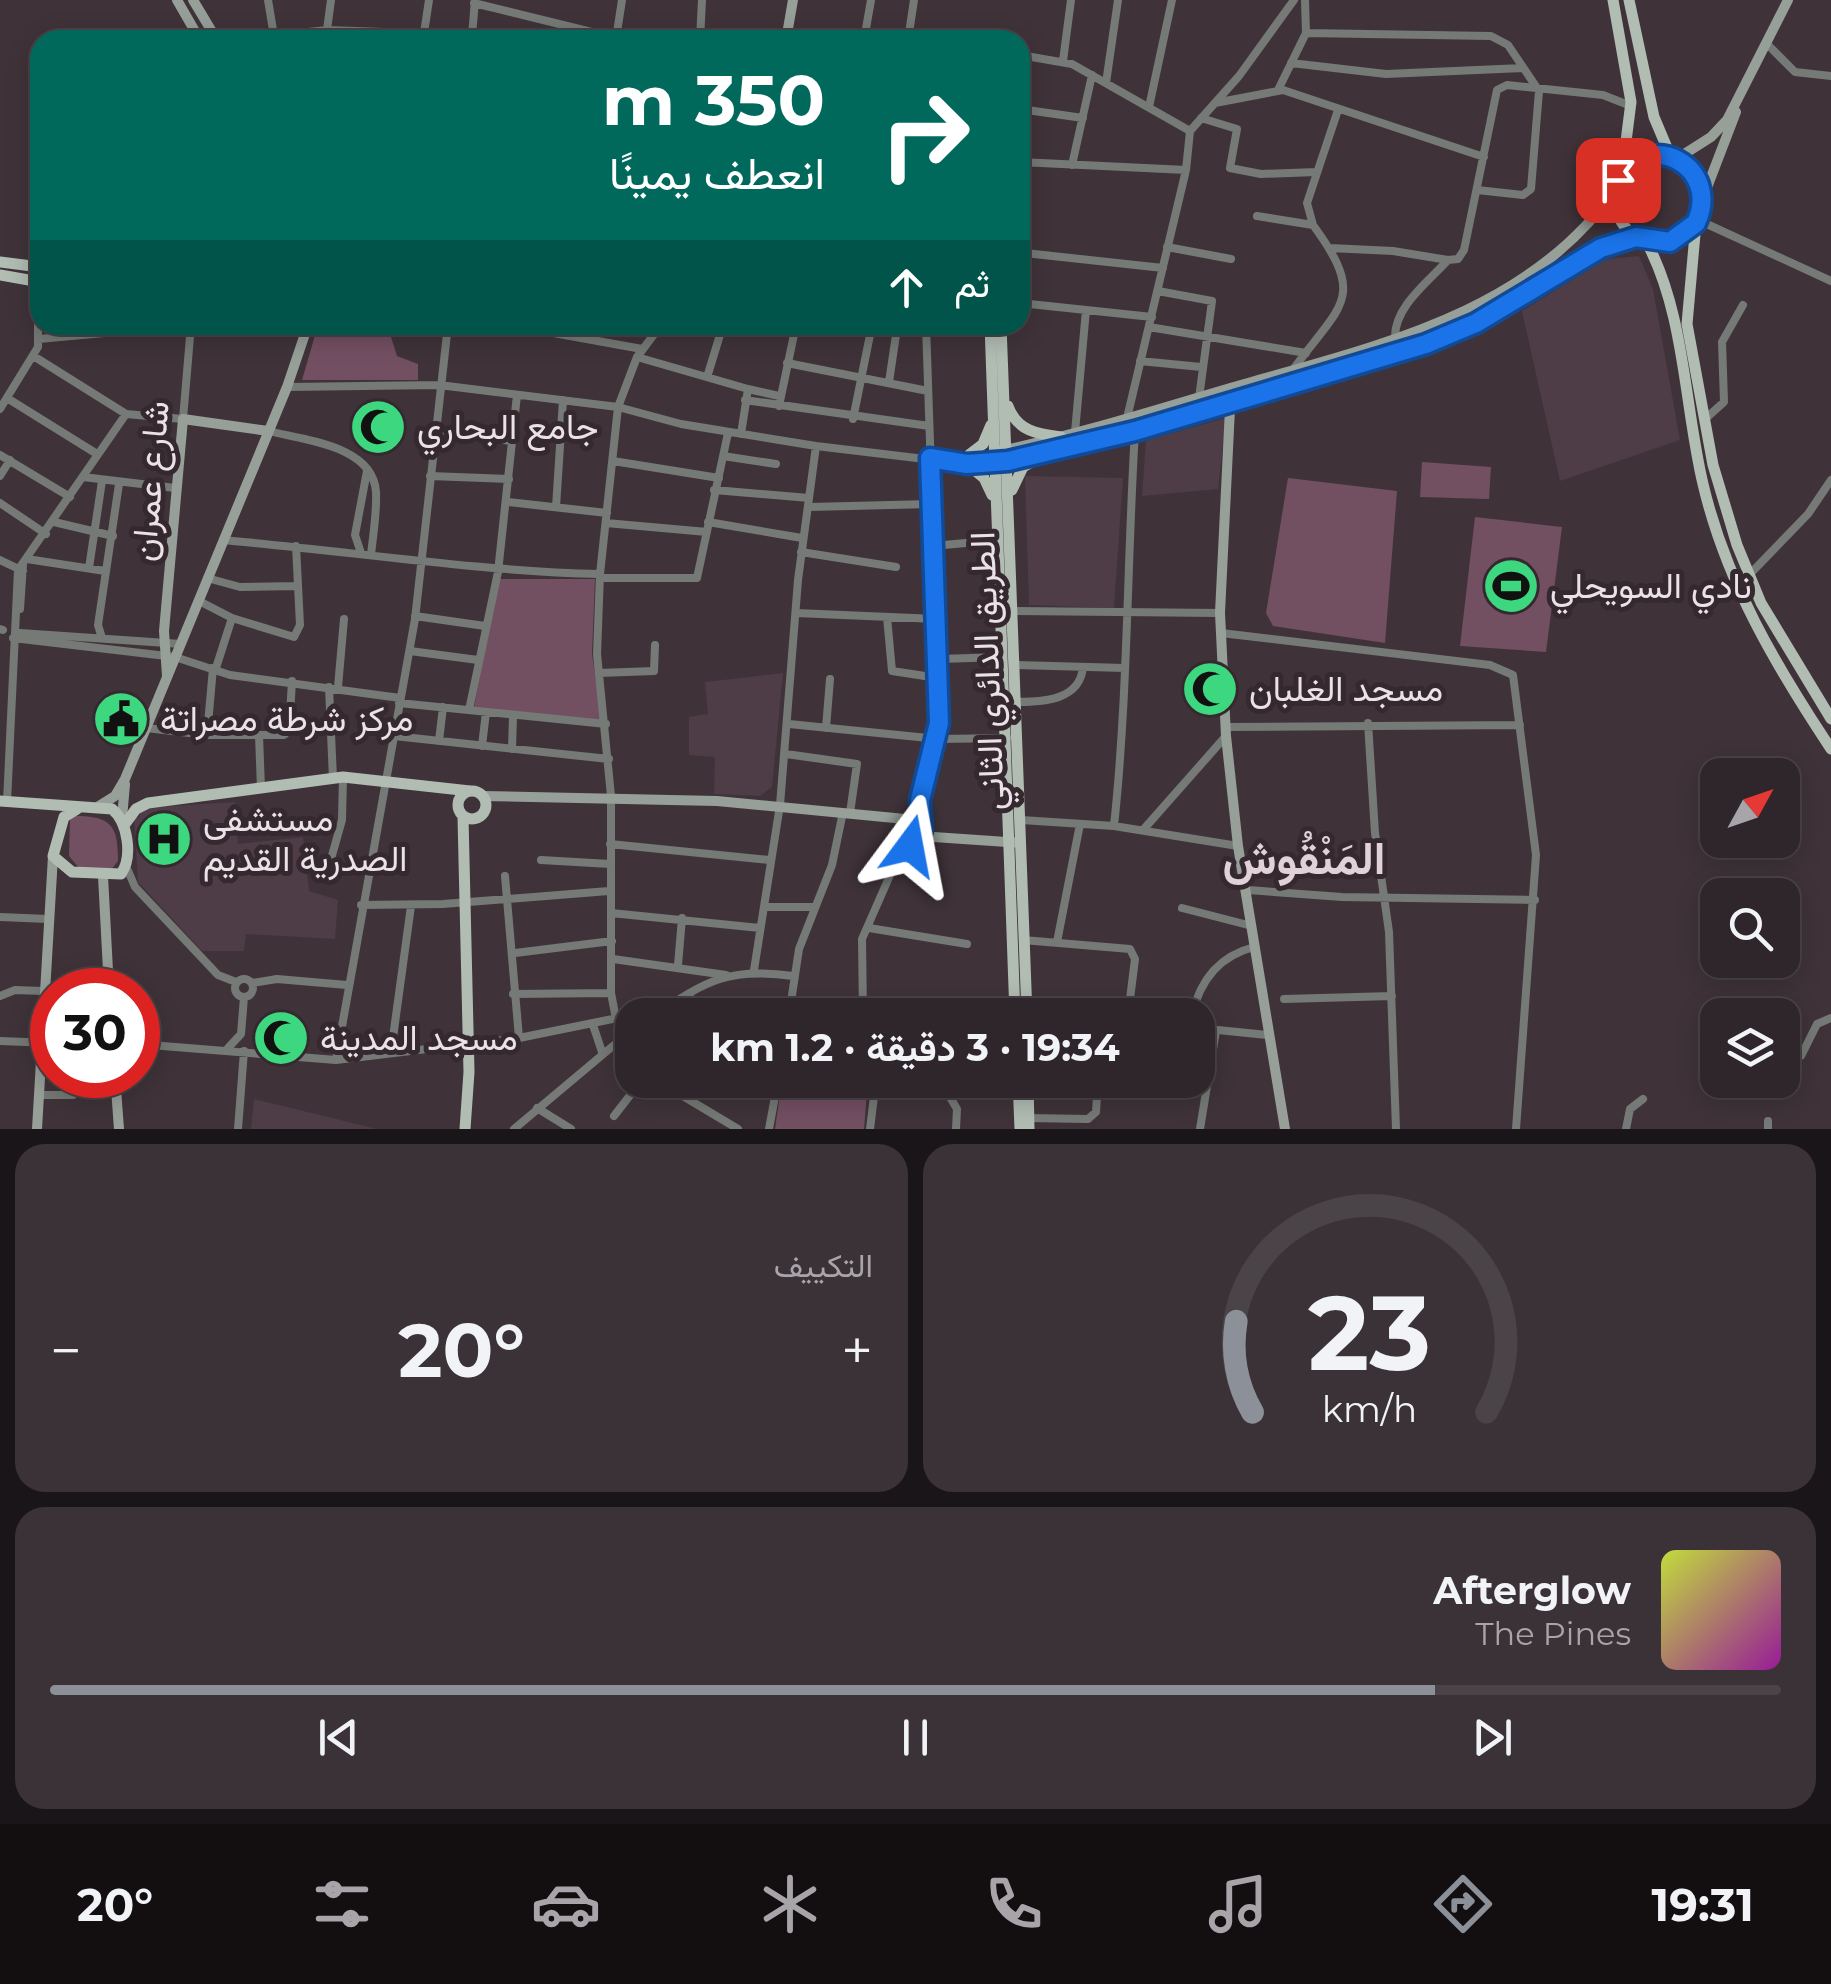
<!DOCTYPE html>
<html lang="ar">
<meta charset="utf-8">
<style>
:root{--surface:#2f262b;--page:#3b3237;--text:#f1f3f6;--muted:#a7a5a9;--line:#4a4347;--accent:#8c9099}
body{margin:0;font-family:Montserrat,Vazirmatn,sans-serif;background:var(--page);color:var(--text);direction:rtl;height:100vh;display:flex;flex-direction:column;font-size:38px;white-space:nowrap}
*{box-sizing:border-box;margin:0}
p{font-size:32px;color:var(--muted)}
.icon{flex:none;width:55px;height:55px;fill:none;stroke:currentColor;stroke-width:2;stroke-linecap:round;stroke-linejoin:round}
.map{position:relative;height:1129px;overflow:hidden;direction:ltr}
.details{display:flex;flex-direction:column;gap:15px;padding:15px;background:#1a1518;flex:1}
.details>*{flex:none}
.guide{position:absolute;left:30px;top:30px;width:1000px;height:305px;border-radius:30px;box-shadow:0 5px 25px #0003,0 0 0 2px var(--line);direction:rtl;background:#00695c;color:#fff;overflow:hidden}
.needle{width:65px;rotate:50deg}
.tools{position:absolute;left:1700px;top:758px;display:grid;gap:20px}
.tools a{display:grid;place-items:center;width:100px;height:100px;border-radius:20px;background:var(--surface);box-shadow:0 5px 25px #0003,0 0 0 2px var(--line);font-size:50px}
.speed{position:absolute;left:30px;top:968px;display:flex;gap:20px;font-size:50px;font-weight:700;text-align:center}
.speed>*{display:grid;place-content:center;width:130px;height:130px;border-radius:50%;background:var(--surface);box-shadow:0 5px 25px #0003,0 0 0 2px var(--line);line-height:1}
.speed .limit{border:15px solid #d22;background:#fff;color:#111}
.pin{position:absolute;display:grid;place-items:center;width:85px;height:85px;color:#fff;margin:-42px;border-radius:20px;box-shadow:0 5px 15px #0006}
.me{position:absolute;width:110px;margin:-55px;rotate:13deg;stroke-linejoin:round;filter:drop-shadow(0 0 8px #0008)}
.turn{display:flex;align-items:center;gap:35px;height:210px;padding:0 40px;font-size:45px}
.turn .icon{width:130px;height:130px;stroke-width:2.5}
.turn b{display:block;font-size:70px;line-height:85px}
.then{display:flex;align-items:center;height:95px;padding:0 40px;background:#0003;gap:20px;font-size:38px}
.big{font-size:75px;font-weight:700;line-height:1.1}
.details .tile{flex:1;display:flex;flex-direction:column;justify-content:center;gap:15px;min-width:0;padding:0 35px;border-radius:30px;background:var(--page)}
.details .dial{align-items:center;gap:0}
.dial svg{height:260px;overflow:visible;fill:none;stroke:var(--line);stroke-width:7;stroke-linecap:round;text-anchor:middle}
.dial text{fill:var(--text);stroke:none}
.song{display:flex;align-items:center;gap:30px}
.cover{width:120px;height:120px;border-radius:15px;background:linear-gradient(135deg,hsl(70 70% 55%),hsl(300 70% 35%))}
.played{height:10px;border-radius:5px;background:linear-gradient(90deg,var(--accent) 80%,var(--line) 80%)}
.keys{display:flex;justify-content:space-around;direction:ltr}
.heat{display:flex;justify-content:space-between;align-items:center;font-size:55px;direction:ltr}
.details .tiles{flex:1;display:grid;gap:15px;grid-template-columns:1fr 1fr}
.tile:last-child{grid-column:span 2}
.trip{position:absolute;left:615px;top:998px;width:600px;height:100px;border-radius:30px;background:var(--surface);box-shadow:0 5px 25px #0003,0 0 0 2px var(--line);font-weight:700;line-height:100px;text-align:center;direction:rtl}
.dock{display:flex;height:160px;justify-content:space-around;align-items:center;background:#130f11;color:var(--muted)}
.dock .icon{width:70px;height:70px}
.dock .selected{color:var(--accent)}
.dock b{font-size:45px;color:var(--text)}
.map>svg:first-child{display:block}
.built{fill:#4e3c46}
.green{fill:#734f62}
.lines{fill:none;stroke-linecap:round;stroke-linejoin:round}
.street{stroke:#757a76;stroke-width:8}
.secondary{stroke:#979f99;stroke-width:10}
.primary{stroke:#b1bcb3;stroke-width:11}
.route-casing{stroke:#114b97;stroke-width:25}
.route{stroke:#1a73e8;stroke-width:18}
.labels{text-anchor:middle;stroke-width:10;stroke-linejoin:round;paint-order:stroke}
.poi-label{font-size:35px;fill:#eae2e6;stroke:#35292f;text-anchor:start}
.street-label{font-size:35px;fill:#eae2e6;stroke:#35292f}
.district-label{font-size:45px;font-weight:bold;fill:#e1d1d9;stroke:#35292f}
</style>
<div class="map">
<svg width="1831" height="1129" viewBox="0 0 1831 1129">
<rect width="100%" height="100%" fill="#3f3339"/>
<path class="built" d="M1639 256 1653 289 1680 440 1560 481 1522 311 1606 259Z
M1226 418 1218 489 1142 496 1146 440Z
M1025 476 1123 478 1114 608 1029 605Z
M783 673 772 787 760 796 714 794 715 757 689 755V717L708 714 705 682Z
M235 802 238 844 303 837 309 891 338 900 335 939 246 934 244 951H202L138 882 134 817H140L139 808Z
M254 1099 377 1129H251Z"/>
<path class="green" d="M318 325H381L385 336 391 337 397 356 418 364V380H302Z
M1422 462 1491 467 1489 499 1420 497Z
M1288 478 1397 491 1385 643 1273 626 1266 613Z
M1475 517 1562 527 1546 652 1460 646Z
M498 579H595L592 654 602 721 474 708Z
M75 816C112 816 118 826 118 861L110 871 79 868 69 856 70 820Z
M782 1080H868L864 1129H775Z"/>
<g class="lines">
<path class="street" d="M268 0 274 36
M331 0 327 30 472 35
M474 3 624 40
M424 33 429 0
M1306 33 1491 36 1508 45 1539 91 1531 189 1523 195 1477 190
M472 36 475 0
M616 39 622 0
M234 40 327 30
M700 40 702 0
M864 40 871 0
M908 40 914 0
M1767 44 1795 72 1831 76
M1020 55 1072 64 1190 131 1186 170 1127 418
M1063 61 1071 0
M1291 63 1386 74 1523 68
M1106 83 1118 0
M1278 90 1306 33 1305 0
M1215 103 1283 90 1484 157
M1149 107 1172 0
M1020 109 1083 118
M1201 118 1237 129 1230 168 1261 174 1316 172
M1190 131 1239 76 1294 0
M1020 162 1186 170
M1028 162 1025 253 1163 268
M1072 165 1092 75
M1257 216 1313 225C1368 300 1340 304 1292 371
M1698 220 1831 281
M1313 225 1307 203 1338 110
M1167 247 1231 259
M1330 248 1393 251 1448 260
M1158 291 1212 301 1199 398
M1020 303 1152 317
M448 327 537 330 642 349
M1149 327 1306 353
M1395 338C1394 307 1428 282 1448 260L1458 259 1464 250 1497 90 1507 85 1603 95 1631 106
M39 339 191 325
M35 357 126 414 183 419 191 325
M637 357 748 389
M1140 361 1201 367
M787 363 928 391
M708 374 723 325
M889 382 896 335
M287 387 439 385 618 407 681 424 816 446 967 464 995 463
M7 398 97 454
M745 400 929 426
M779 406 796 325
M0 409 38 347V282
M853 419 872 325
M1704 420 1724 402 1722 342 1743 305
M268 431C303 440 373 445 376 492 377 513 373 535 371 555
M1075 432 1086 310
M434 433 512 441
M741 434 748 389 779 396
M0 455 70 497
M723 456 776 464
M613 461 719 478
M0 476 10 460
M430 476 509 479
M83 477 175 488
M714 490 809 498
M508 502 607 513
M0 503 46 534
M556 507 563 400
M809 507 931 504
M54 522 113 536
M708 522 802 538
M606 523 707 532
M223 540C349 551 474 571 600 574
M933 546 998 540
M801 552 896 567
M361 553 355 535 367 471
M27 559 105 571
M0 560 23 571
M89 568 102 481
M1750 574 1808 514 1831 480
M207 578 240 587 298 586
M600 578H697L728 433
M199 601 232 618 294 637 300 625 296 546
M20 609 23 564
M1014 611 1220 613
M796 613 937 619
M415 616 485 626
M887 617 892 671 938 678
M0 629 3 630
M20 633 181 644
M1221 633 1490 665 1513 675 1536 855 1516 1129
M13 638 175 657 230 675 400 698
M102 638 98 625 119 484
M410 651 478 660
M939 659 1003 657
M1016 665 1125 668
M215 671 232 618
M599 673 654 671 655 645
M329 687 333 779
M338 687 344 619
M1017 702C1044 702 1080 700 1083 667
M399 703 606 724
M469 710 498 572 517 395
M1368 723 1375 833 1389 932 1396 1129
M789 724 938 739 1007 738
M1226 727 1520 725
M146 728 207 735H284L289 731 292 681
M826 728 830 679
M207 735 213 668
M259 735 261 789
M394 736 609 759
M439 741 443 707
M482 746 486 712
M512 749 513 716
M786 754 857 764 850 813
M7 802 18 570 126 414
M1021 820 1114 826 1238 846
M919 821C921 781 938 746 939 705L926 325
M1114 826C1128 695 1127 563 1135 431
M1143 830 1226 736
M610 844 770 860
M898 857 917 838
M541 860 610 864
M126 866 135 887 218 975 236 982
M329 866 342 820 343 777
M505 876 519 1038
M1248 890 1342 897 1535 900
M361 905 443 904 609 891
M764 907H815
M1182 908 1252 926
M611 913 760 928
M0 917 48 919
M869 928 967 944
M1023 940 1130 949 1135 959 1128 1015
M1057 942 1080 824
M515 953 612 941
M613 959 726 975
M678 965 682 918
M754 970 780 805 798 580 816 446
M235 988a9 9 0 1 1 18 0a9 9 0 1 1-18 0Z
M252 983 277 979 347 985
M513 994 611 993
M0 996 15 990 43 991
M1284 999 1392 996
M790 1010 812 1015
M1027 1014 1048 1015
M634 1015 659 1010
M655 1015C707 980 730 967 793 976
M690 1015V995
M789 1015 799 949 832 865 843 812
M863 1015 862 939 898 857 901 833
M1192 1015C1200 980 1219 956 1254 947
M616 1019 611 993V796L597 654 600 574 618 407 637 357 661 325
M593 1025 602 1052
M1198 1028 1267 1035
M0 1041 52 1043
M138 1044 336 1060 519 1038 632 1015
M228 1048 241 1034 244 997
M391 1052 411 906
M336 1060 415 619 448 325
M1782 1061 1801 1056 1817 1024 1831 1018
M656 1080 738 1129
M887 1080 947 1092 957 1109 956 1129
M1132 1088V1080
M39 1095H73V1080
M537 1108 571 1129
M614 1116 642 1080
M1028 1118 1088 1119 1096 1112 1098 1080
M1768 1121V1129
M238 1129 244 1051
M514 1129 632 1030
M769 1129 778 1080
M870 1129 876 1080
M1200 1129 1216 1031
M1626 1129 1630 1109 1643 1099"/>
<path class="secondary" d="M177 0 200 40
M193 0 217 40
M786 40 793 0
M1678 158 1711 137 1727 120 1788 0
M1703 198 1736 112
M1231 388 1220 613 1226 736 1238 846 1285 1129
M1000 451C1076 435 1152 411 1227 389 1367 348 1529 316 1616 188
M1001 462 1135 431 1426 343 1476 323 1586 256 1636 237
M167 676 164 631 183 419 268 431
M483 796 717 801 905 819
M99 806 115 796 125 779 287 387 308 325
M900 829a11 11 0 1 1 22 0a11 11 0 1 1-22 0Z
M122 818 125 784
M919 836 1020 843
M103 876 109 990
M115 1075 119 1129
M37 1129 53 856"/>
<path class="primary" d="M1613 0 1631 102 1622 173
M1629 0 1654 117 1670 155
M1615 199a44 44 0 1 1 88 0a44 44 0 1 1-88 0Z
M1696 223 1687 324 1713 465 1737 545 1761 603 1831 719
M1646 241C1685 313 1684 404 1703 484 1726 582 1776 666 1831 749
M0 262 40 267
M0 275 40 282
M990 325 1015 1015
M1001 325 1027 1015
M1008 406C1017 431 1037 434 1061 437
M966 457 983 444 991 425
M967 464 984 478 992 495
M1012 490 1023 467 1046 453
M458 805a14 14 0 1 1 28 0a14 14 0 1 1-28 0Z
M0 801 112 809C128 822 133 857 121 874L72 872 53 856 64 817 77 809
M463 817 469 1072 465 1129
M125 824 136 809 148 803 343 777 470 791
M1018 1080 1020 1129
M1028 1080 1029 1129"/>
</g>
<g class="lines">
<g class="route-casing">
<path id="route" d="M910 846 922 830 920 800 939 723 930 458 967 464 1008 461 1135 431 1426 344 1476 323 1601 248 1636 237 1670 242 1696 223C1722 167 1649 127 1618 180"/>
</g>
<use href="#route" class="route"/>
</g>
<defs>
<g id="mosque-disc" transform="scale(2.875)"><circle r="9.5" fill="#3cd77e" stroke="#35292f"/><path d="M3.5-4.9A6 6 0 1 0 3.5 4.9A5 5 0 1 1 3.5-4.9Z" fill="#111"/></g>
<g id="stadium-disc" transform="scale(2.875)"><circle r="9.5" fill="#3cd77e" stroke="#35292f"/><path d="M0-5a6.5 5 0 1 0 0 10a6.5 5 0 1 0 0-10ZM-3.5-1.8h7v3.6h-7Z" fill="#111"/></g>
<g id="civic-disc" transform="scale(2.875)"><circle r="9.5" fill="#3cd77e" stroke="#35292f"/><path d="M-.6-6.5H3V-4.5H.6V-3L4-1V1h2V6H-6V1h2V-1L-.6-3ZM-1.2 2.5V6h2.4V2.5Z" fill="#111"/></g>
<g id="hospital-disc" transform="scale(2.875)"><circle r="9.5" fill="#3cd77e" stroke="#35292f"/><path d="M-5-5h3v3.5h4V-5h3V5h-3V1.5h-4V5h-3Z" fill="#111"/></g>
</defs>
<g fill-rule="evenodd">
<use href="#mosque-disc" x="378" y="427"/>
<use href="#stadium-disc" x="1511" y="586"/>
<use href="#mosque-disc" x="1210" y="689"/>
<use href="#civic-disc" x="121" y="719"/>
<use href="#hospital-disc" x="164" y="839"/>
<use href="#mosque-disc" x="281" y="1038"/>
</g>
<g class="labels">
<g class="poi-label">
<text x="417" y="439">جامع البحاري</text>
<text x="1550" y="598">نادي السويحلي</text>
<text x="1249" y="701">مسجد الغلبان</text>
<text x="160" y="731">مركز شرطة مصراتة</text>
<text x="203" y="831">مستشفى<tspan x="203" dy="40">الصدرية القديم</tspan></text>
<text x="320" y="1050">مسجد المدينة</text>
</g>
<g class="street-label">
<text transform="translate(150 481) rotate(-85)" y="12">شارع عمران</text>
<text transform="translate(987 671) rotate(-92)" y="12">الطريق الدائري الثاني</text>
</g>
<g class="district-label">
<text x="1304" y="874">المَنْقُوش</text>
</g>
</g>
</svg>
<div class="tools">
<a><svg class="needle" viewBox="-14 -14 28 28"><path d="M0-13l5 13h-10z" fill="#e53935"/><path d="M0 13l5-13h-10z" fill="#a7a5a9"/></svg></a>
<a><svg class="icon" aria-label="search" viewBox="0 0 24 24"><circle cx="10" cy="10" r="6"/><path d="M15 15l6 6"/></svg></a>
<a><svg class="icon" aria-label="layers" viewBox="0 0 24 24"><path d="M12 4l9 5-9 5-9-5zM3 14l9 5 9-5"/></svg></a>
</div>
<div class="speed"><div class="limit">30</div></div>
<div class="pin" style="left:1618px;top:180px;background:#d93025"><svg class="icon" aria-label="arrive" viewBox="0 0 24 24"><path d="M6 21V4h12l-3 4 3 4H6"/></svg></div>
<svg class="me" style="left:910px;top:846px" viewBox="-20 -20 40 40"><path d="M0-17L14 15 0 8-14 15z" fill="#1a73e8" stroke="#fff" stroke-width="4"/></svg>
<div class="trip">19:34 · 3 دقيقة · 1.2 km</div>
<div class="guide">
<div class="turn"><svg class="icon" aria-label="right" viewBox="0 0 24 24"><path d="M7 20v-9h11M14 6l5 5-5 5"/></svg><div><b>350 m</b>انعطف يمينًا</div></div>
<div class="then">ثم<svg class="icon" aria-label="ahead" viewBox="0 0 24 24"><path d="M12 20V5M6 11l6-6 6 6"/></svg></div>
</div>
</div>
<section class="details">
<div class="tiles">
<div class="tile dial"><svg viewBox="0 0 100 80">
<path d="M14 69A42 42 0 1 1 86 69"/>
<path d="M14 69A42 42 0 0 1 9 41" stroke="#8c9099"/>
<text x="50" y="56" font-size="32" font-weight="700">23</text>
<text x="50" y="72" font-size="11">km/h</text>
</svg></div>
<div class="tile"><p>التكييف</p>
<div class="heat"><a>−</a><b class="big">20°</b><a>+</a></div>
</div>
<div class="tile">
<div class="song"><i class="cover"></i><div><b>Afterglow</b><p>The Pines</p></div></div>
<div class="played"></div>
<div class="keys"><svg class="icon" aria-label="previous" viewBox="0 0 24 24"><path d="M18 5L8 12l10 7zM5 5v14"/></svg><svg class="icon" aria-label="pause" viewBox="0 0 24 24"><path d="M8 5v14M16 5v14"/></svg><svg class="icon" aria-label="next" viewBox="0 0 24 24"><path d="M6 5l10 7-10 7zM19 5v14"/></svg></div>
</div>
</div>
</section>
<nav class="dock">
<b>19:31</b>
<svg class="icon selected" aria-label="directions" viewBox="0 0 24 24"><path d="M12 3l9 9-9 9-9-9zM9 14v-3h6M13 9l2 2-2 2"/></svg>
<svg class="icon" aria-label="music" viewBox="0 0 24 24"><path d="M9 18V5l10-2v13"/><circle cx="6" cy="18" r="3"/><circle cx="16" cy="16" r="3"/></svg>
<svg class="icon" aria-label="phone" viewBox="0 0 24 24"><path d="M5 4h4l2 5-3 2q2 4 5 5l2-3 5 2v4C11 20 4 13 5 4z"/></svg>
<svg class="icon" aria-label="climate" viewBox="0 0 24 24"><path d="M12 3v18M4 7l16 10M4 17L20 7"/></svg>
<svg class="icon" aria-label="car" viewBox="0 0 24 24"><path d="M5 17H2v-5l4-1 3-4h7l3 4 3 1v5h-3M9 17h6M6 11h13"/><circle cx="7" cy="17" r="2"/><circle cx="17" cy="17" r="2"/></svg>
<svg class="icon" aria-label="filters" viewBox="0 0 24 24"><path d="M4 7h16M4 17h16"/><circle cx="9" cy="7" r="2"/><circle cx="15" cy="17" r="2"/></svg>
<b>20°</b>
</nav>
